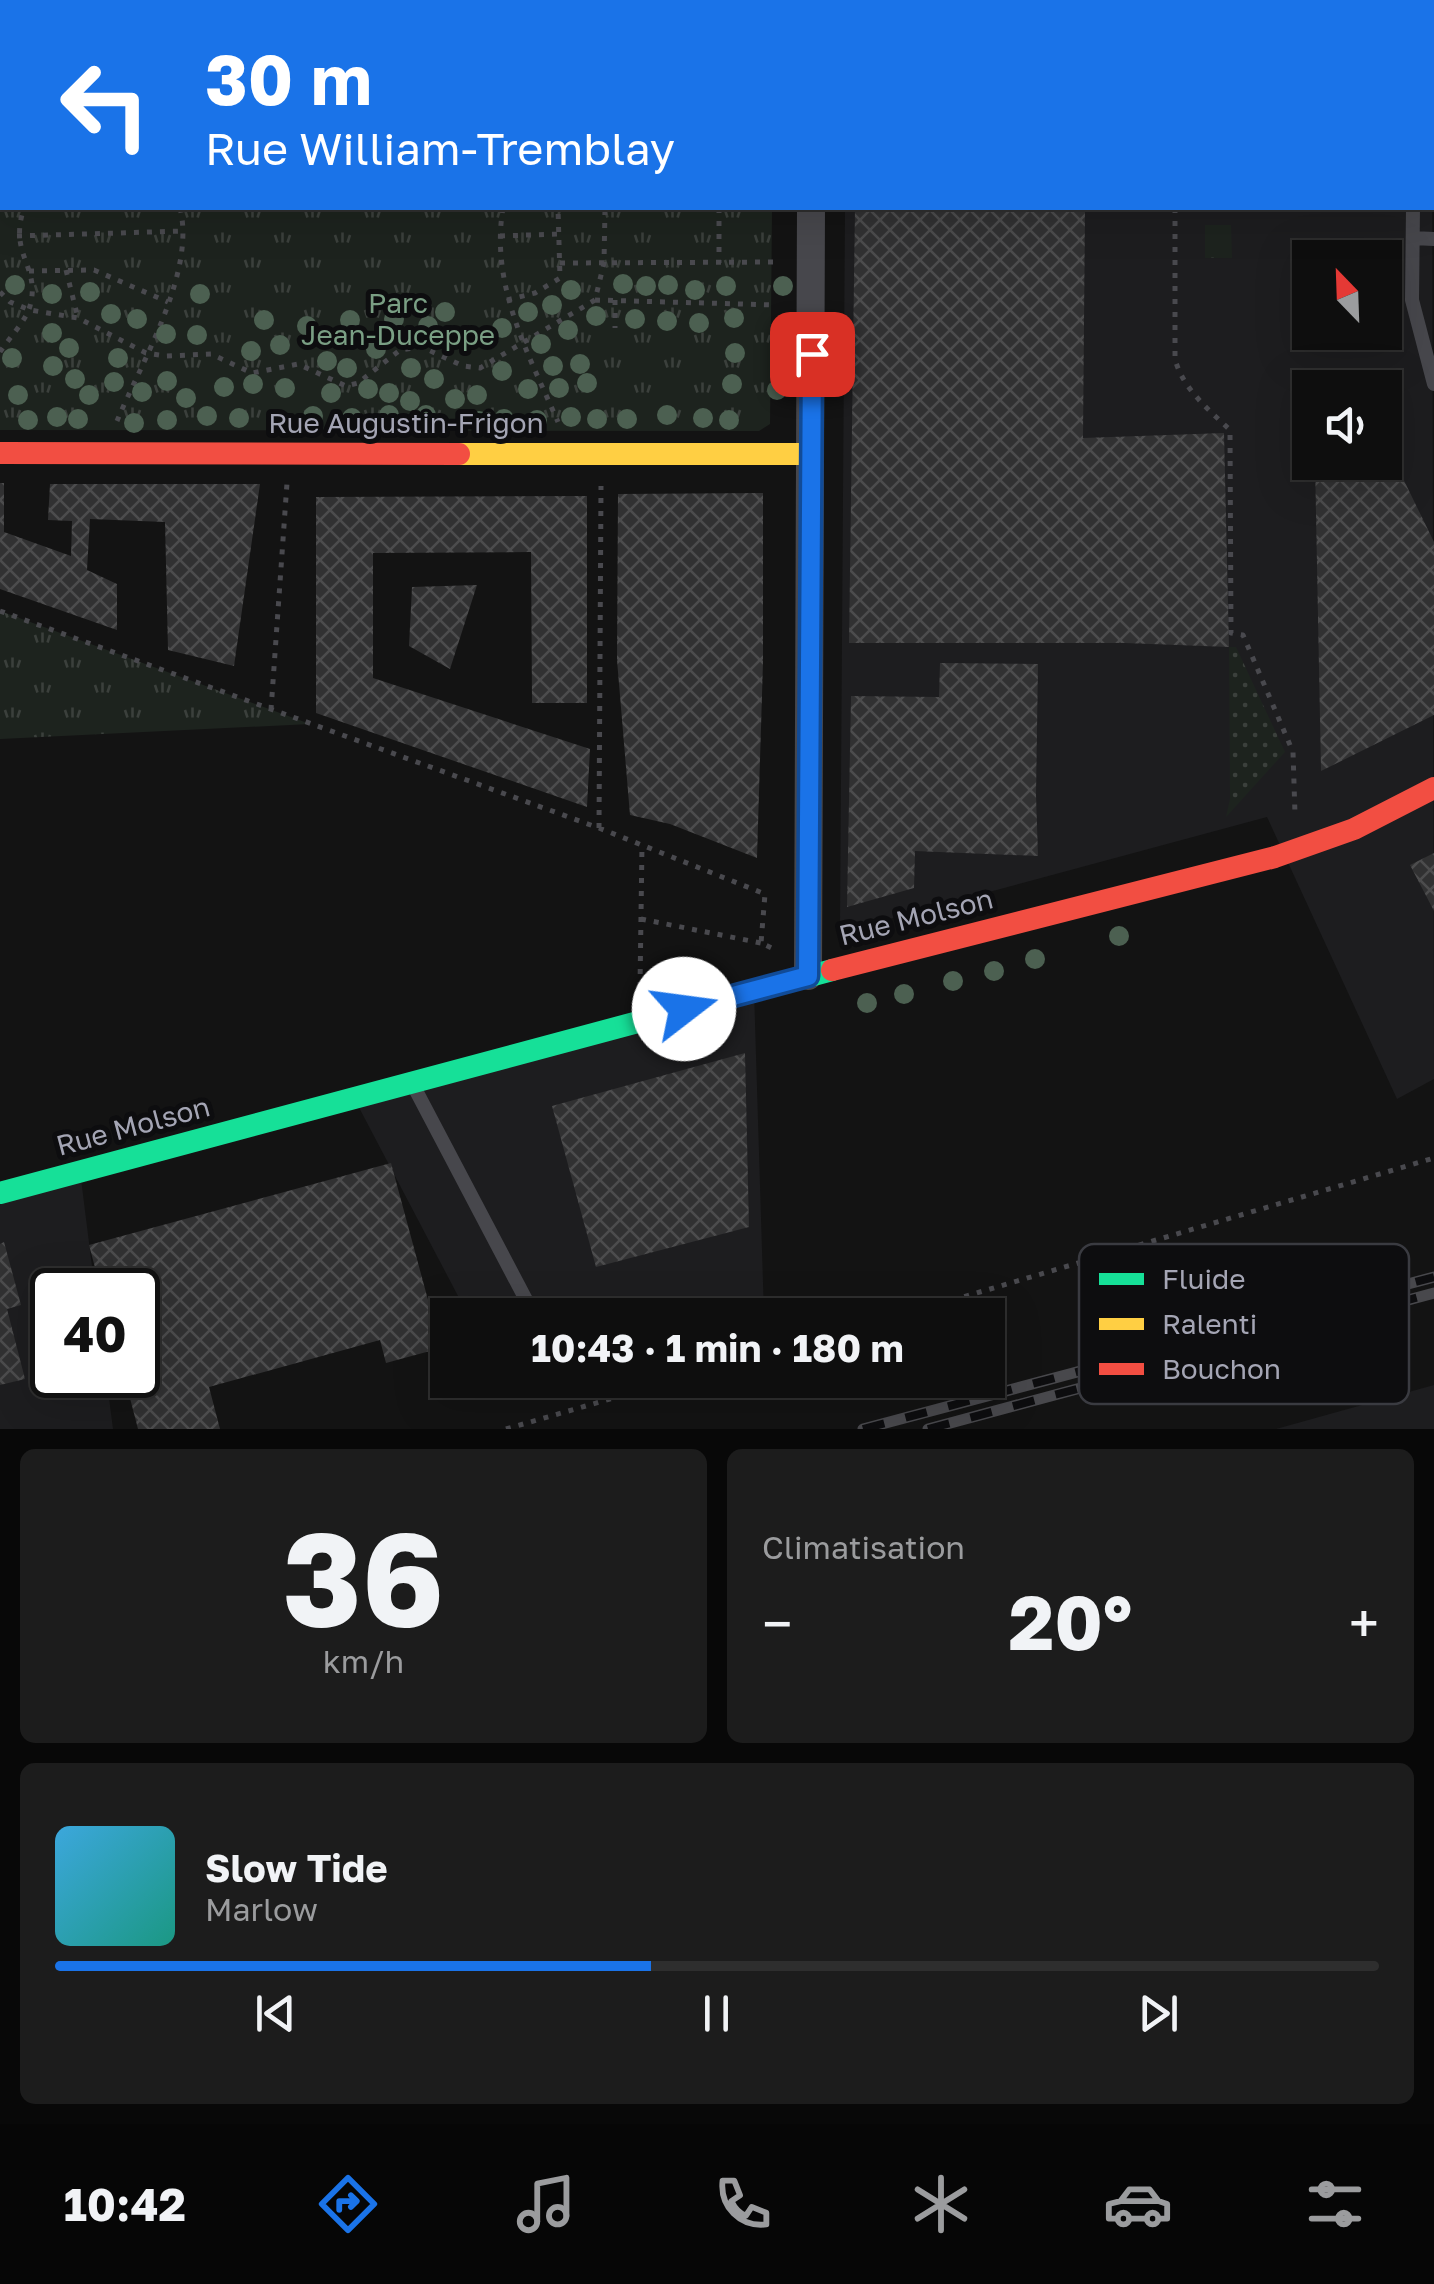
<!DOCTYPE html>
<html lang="fr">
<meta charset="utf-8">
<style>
:root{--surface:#0e0e0e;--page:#1c1c1c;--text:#f1f3f6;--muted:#9b9c9e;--line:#2e2e2e;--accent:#1a73e8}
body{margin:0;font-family:"Golos Text",sans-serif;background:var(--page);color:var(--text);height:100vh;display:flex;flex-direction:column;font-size:38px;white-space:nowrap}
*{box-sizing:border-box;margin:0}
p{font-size:32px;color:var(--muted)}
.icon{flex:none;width:55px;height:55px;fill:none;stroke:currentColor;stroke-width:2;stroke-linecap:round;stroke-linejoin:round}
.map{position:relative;height:1429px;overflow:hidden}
.sheet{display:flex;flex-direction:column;gap:20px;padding:20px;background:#080808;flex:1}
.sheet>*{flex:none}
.top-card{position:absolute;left:0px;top:0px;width:1435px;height:210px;box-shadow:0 10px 40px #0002,0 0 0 2px var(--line);background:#1a73e8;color:#fff;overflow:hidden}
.needle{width:65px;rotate:337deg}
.fabs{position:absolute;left:1292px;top:240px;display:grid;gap:20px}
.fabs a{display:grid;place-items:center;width:110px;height:110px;border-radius:0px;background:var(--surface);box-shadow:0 10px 40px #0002,0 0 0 2px var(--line);font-size:50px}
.speed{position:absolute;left:30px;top:1268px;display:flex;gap:20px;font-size:50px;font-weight:700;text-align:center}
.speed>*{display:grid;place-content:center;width:130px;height:130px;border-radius:50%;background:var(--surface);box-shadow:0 10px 40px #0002,0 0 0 2px var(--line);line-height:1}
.speed .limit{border:5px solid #111;border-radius:15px;background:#fff;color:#111}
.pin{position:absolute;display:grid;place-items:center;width:85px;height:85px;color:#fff;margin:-42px;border-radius:20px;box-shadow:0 5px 15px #0006}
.me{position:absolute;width:110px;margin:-55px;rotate:75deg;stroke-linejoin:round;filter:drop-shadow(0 0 8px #0008)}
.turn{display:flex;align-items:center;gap:35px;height:210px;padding:0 40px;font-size:45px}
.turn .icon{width:130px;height:130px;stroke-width:2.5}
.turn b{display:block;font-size:70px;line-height:85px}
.big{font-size:75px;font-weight:700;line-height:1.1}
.sheet .tile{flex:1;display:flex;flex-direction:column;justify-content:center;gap:15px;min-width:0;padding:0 35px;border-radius:15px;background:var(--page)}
.sheet .dial{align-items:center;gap:0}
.dial b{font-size:130px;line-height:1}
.song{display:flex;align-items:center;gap:30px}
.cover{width:120px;height:120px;border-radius:15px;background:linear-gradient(135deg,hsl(200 70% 55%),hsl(170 70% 35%))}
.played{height:10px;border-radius:5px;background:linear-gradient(90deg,var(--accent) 45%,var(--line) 45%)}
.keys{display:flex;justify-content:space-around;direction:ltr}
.heat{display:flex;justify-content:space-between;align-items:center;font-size:55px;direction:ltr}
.sheet .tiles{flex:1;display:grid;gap:20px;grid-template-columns:1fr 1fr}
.tile:last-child{grid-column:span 2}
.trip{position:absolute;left:430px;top:1298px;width:575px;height:100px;border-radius:0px;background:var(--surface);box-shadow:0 10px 40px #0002,0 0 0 2px var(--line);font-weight:700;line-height:100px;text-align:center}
.tabs{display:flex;height:160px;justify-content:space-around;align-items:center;background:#060606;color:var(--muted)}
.tabs .icon{width:70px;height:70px}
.tabs .active{color:var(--accent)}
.tabs b{font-size:45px;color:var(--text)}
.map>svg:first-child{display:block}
.built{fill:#1d1d1f;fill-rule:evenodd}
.park{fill:url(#park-tufts)}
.garden{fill:url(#garden-dots)}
.building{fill:url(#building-cross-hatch)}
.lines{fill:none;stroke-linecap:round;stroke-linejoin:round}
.path{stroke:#49494e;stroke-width:5;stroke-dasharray:5 8;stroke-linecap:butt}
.lane{stroke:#47474c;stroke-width:14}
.street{stroke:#47474c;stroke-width:28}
.fast{stroke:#16e098;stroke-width:22}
.slow{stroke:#ffcf43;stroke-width:22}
.jam{stroke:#f24e42;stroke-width:22}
.rail-casing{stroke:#48484c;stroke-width:11}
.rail{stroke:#0d0d0f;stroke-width:8;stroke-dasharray:22;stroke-linecap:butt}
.tree{fill:#4c6051}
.route-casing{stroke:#114b97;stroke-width:25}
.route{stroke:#1a73e8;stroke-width:18}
.labels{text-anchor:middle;stroke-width:10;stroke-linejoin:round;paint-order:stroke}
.park-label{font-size:28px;fill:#7a9f84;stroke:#0d0d0f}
.street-label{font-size:28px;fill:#a4a5b4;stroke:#0d0d0f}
.key{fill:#0d0d0f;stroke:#3a3b41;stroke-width:2.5}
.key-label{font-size:28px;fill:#a4a5b4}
</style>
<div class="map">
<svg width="1434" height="1429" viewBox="0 0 1434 1429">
<defs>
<pattern id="park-tufts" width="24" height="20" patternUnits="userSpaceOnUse" patternTransform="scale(2.5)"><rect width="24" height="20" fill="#1d231e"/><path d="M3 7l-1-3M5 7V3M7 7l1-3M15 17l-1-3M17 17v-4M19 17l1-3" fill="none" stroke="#3b403c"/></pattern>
<pattern id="garden-dots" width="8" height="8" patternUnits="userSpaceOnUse" patternTransform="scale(2.5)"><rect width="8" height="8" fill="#1d231e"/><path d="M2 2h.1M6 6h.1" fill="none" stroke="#3b403c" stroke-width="1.8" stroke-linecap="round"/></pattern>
<pattern id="building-cross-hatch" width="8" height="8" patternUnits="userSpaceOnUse" patternTransform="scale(2.5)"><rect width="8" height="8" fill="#313132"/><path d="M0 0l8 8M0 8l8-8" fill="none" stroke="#4c4c4d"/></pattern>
</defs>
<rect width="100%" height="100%" fill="#131313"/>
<path class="built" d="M1432 39 1434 1079 1397 1099 1267 817 852 929 843 927 840 923 845 208H1432ZM1310 258H1385V332H1310ZM1310 388H1385V462H1310Z
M754 990 764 1315H468L354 1098Z
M80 1171 95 1290H52V1375H106L113 1429H0V1193Z
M501 1380H567L509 1395Z
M1434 1385V1429H1276Z"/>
<path class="park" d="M0 38 2 208H772L770 424 759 431 0 430Z
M1205 225H1231L1232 258H1205Z
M0 611 310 724 0 739Z"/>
<path class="garden" d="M1229 647H1236L1285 752 1226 817 1230 799Z"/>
<path class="building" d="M855 208H1085L1083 438 1224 433 1229 647 1125 643H849Z
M1393 458 1434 542V715L1321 771 1315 462H1385V459Z
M0 483H4V532L71 556 72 521 48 520 50 484H260L234 666 168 650 165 522 90 519 87 570 117 584V630L0 589Z
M763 493V662L757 858 670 824 630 815 617 660 618 494Z
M587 496V703H532L531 552 373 553V678L590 749 587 807 316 713V497Z
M477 585 450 669 409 646 412 587Z
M940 663 1038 664 1036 795 1038 856 915 851 914 888 847 907 851 696 939 697Z
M1434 853V911L1410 865Z
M745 1053 749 1227 596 1267 552 1106Z
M391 1163 441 1348 386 1363 380 1340 209 1387 220 1429H138L124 1375H138V1290H101L89 1245Z
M4 1242 21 1305 7 1309 25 1379 0 1385V1244Z"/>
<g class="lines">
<path class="path" d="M0 109 2 116
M0 144 2 145
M0 179 2 177
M503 208C490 285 528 353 558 422
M558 208H600
M719 208V263
M1175 208V359C1183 389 1208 409 1230 430L1231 633 1243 635 1293 752 1295 814
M17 236 184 231
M500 236 559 234
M560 263 777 262
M66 270 78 318
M29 271 94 270 168 302
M0 292 10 302 30 310 78 318 146 353 166 356 211 354 252 373 298 364 346 386 358 383 400 350 422 347 463 366 480 368 595 300 604 263 605 208
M507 300 535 293 560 278 558 208
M595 300 776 305
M615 300V328
M0 352C9 338 26 321 30 306 41 266 8 255 24 208
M117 421C142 361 196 272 180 208
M0 611 599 828 765 894 761 943 776 950
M271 710 287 483
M599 828 601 486
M641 919 761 943
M640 987 642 845
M902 1315 1434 1158
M506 1429 676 1380"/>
<path class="lane" d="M1224 0V2
M1413 208 1412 300 1434 384
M1413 238 1434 239
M412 1083 534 1315"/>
<path class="street" d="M812 2V0
M1432 10H1434
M0 15H2
M808 976 811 208"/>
<path class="fast" d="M0 1193 832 970"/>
<path class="slow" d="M459 454H811"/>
<path class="jam" d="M0 453 459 454
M832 970 1275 857 1354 829 1434 788"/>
<g class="rail-casing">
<path id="rail" d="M863 1429 1434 1277
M928 1429 1434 1293"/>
</g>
<use href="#rail" class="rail"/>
</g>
<g class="tree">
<circle cx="623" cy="284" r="10"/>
<circle cx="15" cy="285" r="10"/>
<circle cx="668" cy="285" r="10"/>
<circle cx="646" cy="286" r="10"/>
<circle cx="726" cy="286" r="10"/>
<circle cx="783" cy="286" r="10"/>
<circle cx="571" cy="290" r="10"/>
<circle cx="695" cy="290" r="10"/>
<circle cx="90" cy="292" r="10"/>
<circle cx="52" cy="294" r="10"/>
<circle cx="200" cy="294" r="10"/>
<circle cx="552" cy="305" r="10"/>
<circle cx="445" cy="312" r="10"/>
<circle cx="528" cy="312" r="10"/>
<circle cx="111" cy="314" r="10"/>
<circle cx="596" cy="316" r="10"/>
<circle cx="734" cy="318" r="10"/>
<circle cx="137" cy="319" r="10"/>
<circle cx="394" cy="319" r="10"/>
<circle cx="635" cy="319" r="10"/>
<circle cx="264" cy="320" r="10"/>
<circle cx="350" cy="320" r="10"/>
<circle cx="667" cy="321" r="10"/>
<circle cx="699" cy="323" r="10"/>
<circle cx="307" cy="326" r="10"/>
<circle cx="428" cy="326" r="10"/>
<circle cx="502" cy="328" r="10"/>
<circle cx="568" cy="330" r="10"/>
<circle cx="52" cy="333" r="10"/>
<circle cx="166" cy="334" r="10"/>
<circle cx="197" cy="335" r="10"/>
<circle cx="467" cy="336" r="10"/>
<circle cx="541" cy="344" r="10"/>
<circle cx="280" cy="345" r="10"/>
<circle cx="69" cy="348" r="10"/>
<circle cx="376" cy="349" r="10"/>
<circle cx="251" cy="351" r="10"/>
<circle cx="735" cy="353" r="10"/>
<circle cx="781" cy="356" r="10"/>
<circle cx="12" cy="358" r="10"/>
<circle cx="118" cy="358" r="10"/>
<circle cx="327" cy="361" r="10"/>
<circle cx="580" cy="364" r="10"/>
<circle cx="53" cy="366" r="10"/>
<circle cx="553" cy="366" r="10"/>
<circle cx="347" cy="368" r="10"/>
<circle cx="411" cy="368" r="10"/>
<circle cx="502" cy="371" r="10"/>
<circle cx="75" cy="379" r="10"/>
<circle cx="434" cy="379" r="10"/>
<circle cx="167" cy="381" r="10"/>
<circle cx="114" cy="382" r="10"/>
<circle cx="587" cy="383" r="10"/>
<circle cx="253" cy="384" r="10"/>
<circle cx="732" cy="384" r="10"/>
<circle cx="224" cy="387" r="10"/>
<circle cx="285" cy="388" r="10"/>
<circle cx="559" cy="388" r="10"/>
<circle cx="368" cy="389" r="10"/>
<circle cx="528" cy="389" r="10"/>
<circle cx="777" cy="390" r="10"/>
<circle cx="142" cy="392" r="10"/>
<circle cx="331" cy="393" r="10"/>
<circle cx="389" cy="393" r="10"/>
<circle cx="18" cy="395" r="10"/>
<circle cx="89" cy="395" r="10"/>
<circle cx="477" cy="395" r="10"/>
<circle cx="186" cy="398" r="10"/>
<circle cx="455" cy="399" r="10"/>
<circle cx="410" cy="401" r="10"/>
<circle cx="389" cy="415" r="10"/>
<circle cx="426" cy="415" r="10"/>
<circle cx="667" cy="415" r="10"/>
<circle cx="207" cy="416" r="10"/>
<circle cx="313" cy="416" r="10"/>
<circle cx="57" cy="417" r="10"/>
<circle cx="571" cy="417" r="10"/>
<circle cx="239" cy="418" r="10"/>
<circle cx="352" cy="418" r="10"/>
<circle cx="703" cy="418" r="10"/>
<circle cx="78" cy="419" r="10"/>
<circle cx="504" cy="419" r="10"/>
<circle cx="597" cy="419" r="10"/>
<circle cx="627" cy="419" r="10"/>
<circle cx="28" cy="420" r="10"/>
<circle cx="167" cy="420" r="10"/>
<circle cx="537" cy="420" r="10"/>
<circle cx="729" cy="420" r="10"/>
<circle cx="277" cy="421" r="10"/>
<circle cx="479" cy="421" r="10"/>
<circle cx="134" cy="423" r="10"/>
<circle cx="1119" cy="936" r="10"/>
<circle cx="1035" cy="959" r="10"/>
<circle cx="994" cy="971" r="10"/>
<circle cx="953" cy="981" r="10"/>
<circle cx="904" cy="994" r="10"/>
<circle cx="867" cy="1003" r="10"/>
</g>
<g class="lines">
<g class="route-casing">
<path id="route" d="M684 1009 808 976 812 354"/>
</g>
<use href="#route" class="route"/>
</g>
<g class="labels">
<g class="park-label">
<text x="398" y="313">Parc<tspan x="398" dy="32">Jean-Duceppe</tspan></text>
</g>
<g class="street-label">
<text x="406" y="433">Rue Augustin-Frigon</text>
<text transform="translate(916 917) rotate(-14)" y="10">Rue Molson</text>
<text transform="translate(133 1126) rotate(-15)" y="10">Rue Molson</text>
</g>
</g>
<rect x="1079" y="1244" width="330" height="160" rx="15" class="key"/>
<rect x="1099" y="1273" width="45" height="12" fill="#16e098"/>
<rect x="1099" y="1318" width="45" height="12" fill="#ffcf43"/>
<rect x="1099" y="1363" width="45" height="12" fill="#f24e42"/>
<g class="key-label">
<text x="1162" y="1289">Fluide</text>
<text x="1162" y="1334">Ralenti</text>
<text x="1162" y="1379">Bouchon</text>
</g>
</svg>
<div class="fabs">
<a><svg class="needle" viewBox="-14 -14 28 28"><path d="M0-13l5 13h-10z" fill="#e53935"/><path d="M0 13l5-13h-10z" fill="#9b9c9e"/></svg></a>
<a><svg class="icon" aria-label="sound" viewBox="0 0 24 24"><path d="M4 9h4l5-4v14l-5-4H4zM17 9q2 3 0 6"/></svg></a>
</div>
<div class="speed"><div class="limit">40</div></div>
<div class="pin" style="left:812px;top:354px;background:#d93025"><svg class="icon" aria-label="arrive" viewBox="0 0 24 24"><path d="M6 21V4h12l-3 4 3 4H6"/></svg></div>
<svg class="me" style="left:684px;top:1009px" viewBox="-20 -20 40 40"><circle r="19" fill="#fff"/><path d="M0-13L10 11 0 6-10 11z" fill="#1a73e8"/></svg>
<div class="trip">10:43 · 1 min · 180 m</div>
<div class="top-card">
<div class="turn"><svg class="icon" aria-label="left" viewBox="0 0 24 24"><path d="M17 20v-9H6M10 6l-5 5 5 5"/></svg><div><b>30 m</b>Rue William-Tremblay</div></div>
</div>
</div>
<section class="sheet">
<div class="tiles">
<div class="tile dial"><b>36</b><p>km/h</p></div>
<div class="tile"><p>Climatisation</p>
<div class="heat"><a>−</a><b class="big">20°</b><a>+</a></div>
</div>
<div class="tile">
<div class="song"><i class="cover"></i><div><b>Slow Tide</b><p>Marlow</p></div></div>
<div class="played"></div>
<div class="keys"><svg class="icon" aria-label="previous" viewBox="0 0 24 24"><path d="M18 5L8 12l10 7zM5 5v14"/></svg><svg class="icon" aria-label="pause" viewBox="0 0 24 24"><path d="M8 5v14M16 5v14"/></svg><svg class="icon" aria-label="next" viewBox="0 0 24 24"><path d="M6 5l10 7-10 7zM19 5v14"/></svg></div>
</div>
</div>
</section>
<nav class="tabs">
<b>10:42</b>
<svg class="icon active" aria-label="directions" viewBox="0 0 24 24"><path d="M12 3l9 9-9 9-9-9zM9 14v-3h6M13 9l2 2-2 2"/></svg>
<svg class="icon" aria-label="music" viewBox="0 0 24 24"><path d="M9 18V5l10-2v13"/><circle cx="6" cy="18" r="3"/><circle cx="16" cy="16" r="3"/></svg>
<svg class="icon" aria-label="phone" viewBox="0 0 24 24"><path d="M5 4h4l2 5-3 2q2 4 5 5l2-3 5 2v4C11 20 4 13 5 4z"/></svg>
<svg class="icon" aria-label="climate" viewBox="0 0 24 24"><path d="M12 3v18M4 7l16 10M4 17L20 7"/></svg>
<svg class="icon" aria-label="car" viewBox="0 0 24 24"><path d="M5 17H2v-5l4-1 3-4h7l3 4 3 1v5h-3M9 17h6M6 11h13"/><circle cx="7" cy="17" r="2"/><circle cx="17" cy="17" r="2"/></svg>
<svg class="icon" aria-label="filters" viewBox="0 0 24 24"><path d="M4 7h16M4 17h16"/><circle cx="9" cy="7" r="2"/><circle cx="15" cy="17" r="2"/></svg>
</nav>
